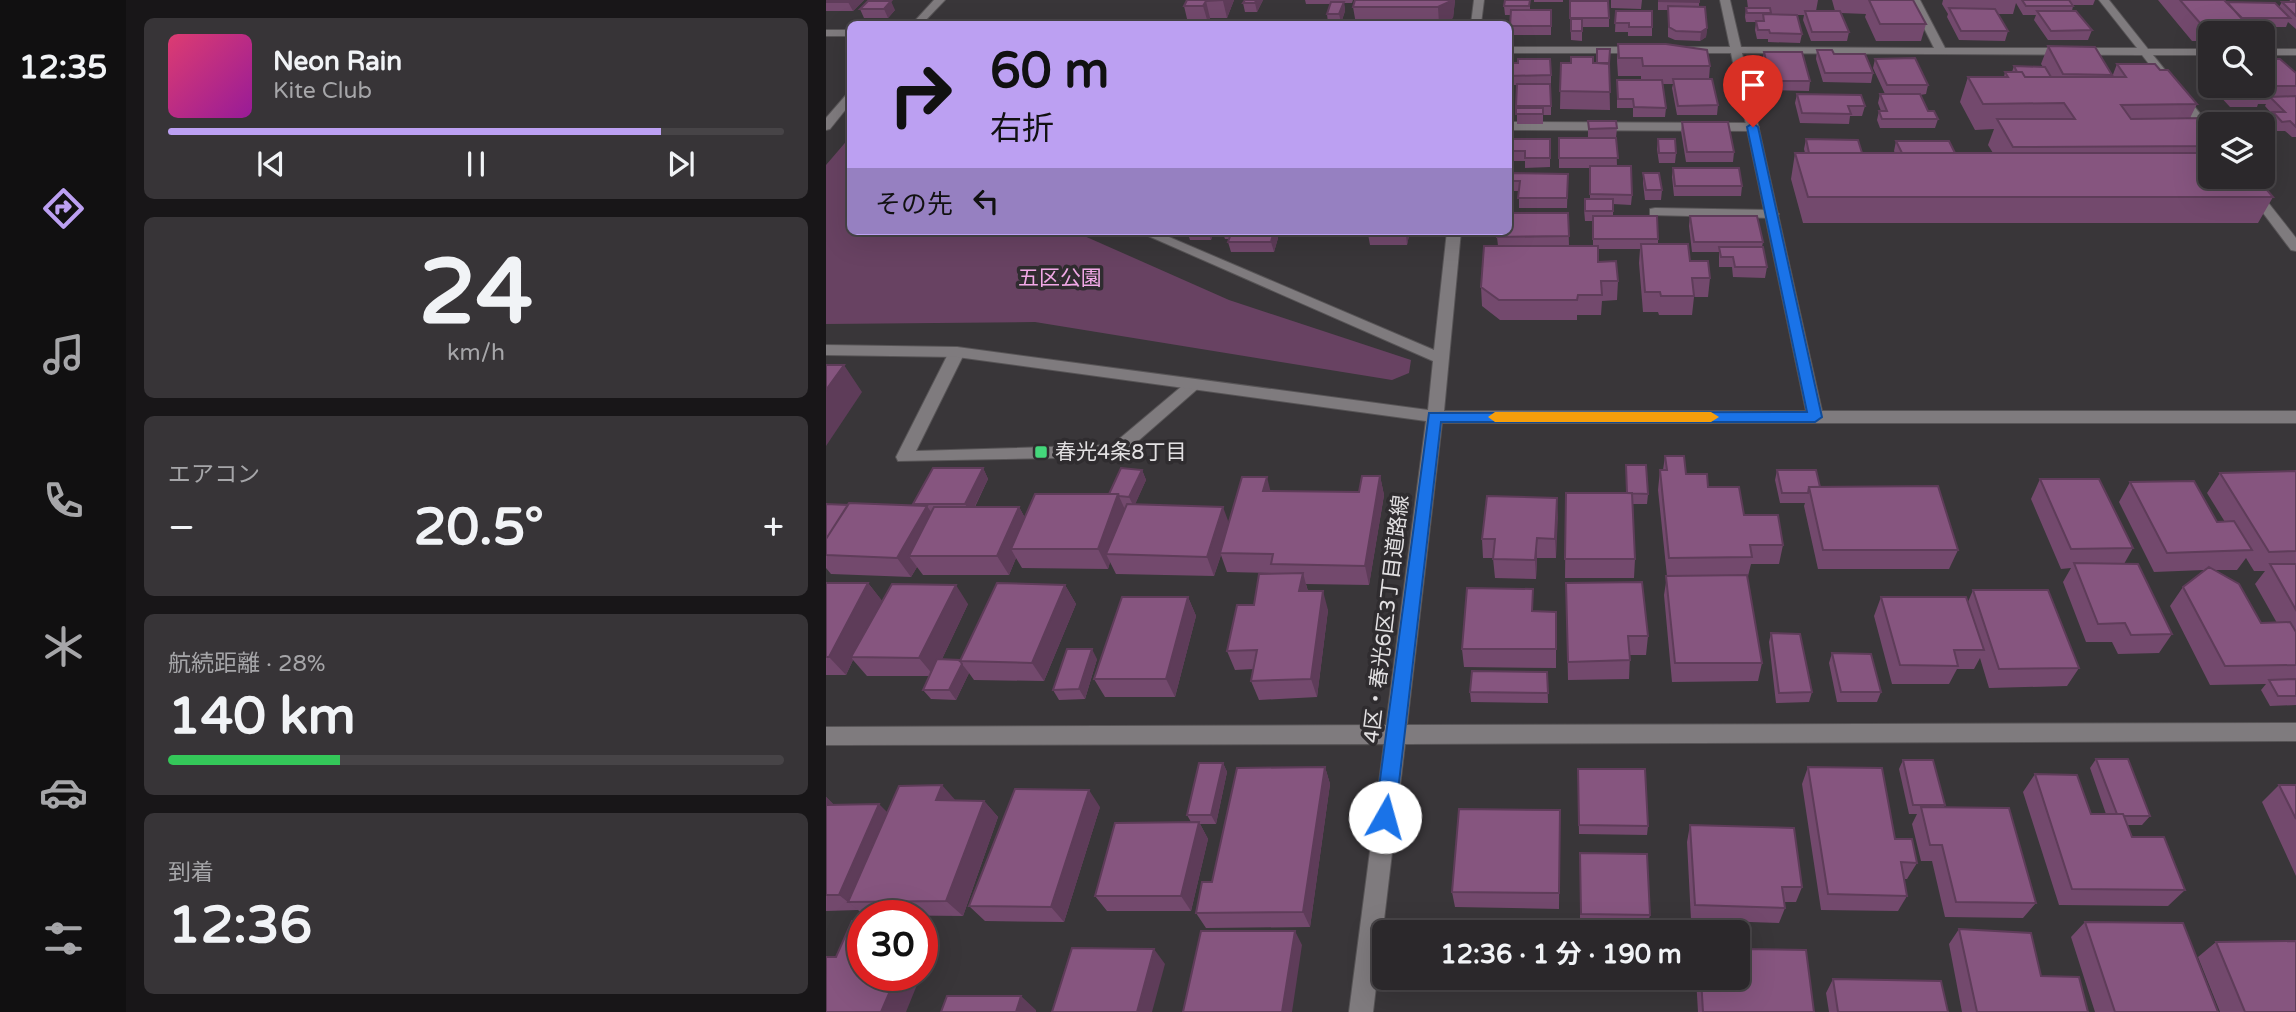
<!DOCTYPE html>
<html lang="ja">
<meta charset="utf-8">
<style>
:root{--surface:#2b282b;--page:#373437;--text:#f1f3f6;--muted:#a6a6a9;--line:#474447;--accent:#bca0f2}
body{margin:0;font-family:"Varela Round","Noto Sans JP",sans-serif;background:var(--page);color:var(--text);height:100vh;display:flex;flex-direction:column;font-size:26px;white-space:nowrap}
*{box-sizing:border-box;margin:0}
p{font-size:23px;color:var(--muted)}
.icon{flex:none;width:38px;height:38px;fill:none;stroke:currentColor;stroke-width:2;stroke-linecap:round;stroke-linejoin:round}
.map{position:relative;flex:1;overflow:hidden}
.side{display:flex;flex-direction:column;gap:18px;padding:18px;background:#181618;width:700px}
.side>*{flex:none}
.guide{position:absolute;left:21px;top:21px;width:665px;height:214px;border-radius:10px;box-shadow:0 7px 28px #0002,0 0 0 2px var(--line);background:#bca0f2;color:#111;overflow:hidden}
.fabs{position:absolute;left:1372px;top:21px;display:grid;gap:14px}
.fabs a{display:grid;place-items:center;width:77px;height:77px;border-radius:10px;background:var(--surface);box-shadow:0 7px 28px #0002,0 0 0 2px var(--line);font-size:35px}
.speed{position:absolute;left:21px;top:900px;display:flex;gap:14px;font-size:35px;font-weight:700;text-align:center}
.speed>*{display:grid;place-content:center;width:91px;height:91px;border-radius:50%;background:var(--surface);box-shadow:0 7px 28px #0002,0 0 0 2px var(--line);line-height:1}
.speed .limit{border:10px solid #d22;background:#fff;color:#111}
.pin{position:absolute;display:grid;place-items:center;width:60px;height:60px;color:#fff;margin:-72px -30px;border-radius:50% 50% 50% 0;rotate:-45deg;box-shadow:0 0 7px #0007}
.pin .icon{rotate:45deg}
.me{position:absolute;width:77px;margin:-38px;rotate:7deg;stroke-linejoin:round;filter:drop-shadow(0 0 5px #0008)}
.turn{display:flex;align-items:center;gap:24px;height:147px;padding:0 28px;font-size:32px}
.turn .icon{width:91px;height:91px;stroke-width:2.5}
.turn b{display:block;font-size:49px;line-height:60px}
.then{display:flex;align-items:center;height:66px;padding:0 28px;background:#0003;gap:14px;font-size:26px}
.big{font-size:52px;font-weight:700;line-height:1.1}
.side .widget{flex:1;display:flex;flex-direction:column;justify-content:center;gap:10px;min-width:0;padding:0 24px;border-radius:10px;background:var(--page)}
.side .dial{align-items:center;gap:0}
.dial b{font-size:91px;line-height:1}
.song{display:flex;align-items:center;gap:21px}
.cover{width:84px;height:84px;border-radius:10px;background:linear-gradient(135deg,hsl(340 70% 55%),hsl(300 70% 35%))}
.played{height:7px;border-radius:4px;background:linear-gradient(90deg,var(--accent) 80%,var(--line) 80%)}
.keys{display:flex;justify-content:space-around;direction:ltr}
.heat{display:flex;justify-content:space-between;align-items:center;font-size:38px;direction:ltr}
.charge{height:10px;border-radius:5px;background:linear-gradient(90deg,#34c759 28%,var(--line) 0)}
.trip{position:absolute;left:546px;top:920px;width:378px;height:70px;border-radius:10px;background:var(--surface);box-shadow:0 7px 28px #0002,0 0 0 2px var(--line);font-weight:700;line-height:70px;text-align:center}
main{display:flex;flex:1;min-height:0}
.tabs{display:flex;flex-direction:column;width:126px;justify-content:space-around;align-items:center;background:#111011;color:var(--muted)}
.tabs .icon{width:49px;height:49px}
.tabs .active{color:var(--accent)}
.tabs b{font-size:32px;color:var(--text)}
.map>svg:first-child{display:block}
.green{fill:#684262}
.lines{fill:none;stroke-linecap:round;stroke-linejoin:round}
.service-casing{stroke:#575456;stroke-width:2}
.minor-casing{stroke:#575456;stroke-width:2}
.service{fill:#7f7b7e;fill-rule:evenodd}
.minor{fill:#7f7b7e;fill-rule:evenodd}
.wall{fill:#73496d;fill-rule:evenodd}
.shaded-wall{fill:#5e3c59}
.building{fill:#86557f;stroke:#5e3c59;stroke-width:2}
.route{fill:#1a73e8;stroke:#114b97;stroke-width:2}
.slow{fill:#f59e0b}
.poi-dot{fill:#44d77b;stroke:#2f2c2f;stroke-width:2.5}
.labels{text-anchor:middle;stroke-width:7;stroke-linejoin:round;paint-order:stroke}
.park-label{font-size:21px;fill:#f1a8e6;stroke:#2f2c2f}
.poi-label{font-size:21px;fill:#e2e0e2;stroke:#2f2c2f;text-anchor:start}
.street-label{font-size:21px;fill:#e2e0e2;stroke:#2f2c2f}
</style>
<main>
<nav class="tabs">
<b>12:35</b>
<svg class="icon active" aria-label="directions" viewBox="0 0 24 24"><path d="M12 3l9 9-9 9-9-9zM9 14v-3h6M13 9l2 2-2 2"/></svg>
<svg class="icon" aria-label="music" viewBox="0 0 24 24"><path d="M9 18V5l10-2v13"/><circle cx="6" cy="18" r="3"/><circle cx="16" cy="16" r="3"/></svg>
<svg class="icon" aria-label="phone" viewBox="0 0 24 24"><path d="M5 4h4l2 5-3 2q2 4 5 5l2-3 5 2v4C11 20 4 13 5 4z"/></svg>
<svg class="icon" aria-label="climate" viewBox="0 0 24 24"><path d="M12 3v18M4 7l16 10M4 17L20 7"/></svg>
<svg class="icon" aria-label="car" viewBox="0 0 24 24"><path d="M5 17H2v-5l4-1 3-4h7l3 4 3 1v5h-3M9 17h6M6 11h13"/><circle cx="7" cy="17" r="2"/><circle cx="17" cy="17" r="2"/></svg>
<svg class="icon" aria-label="filters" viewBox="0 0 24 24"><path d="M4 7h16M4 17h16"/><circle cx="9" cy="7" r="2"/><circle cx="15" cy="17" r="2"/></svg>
</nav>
<section class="side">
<div class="widget">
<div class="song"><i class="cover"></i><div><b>Neon Rain</b><p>Kite Club</p></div></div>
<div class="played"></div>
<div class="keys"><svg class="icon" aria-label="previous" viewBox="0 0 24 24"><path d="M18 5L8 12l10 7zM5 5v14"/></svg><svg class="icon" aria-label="pause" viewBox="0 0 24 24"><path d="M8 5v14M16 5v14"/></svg><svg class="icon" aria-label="next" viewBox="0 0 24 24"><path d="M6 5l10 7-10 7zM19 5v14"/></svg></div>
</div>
<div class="widget dial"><b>24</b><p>km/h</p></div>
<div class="widget"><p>エアコン</p>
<div class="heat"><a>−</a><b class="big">20.5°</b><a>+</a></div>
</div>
<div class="widget"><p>航続距離 · 28%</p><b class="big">140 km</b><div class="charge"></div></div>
<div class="widget"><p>到着</p><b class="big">12:36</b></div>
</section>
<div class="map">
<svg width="1470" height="1012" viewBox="0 0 1470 1012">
<rect width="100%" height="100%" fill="#393639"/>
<path class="green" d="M24 137V231H247L403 300 585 360 583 373 566 380 209 322 0 324V165Z"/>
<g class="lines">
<g class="service-casing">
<path id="service" d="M682 122 927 123 933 127 927 131 682 130Z
M829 208 946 210 953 214 946 218 824 215V209Z
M131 347 139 352 90 451 286 445 362 381H374L376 385 296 455 290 457 72 461 70 457 123 352Z"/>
</g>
<g class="minor-casing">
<path id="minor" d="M108 0H119L96 24H86Z
M648 0H658L655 24H645Z
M894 0H904L915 47 1108 48 1084 0H1094L1119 48H1311L1273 0H1283L1322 49H1384V55H1327L1384 126V138L1380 137 1316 55 916 53 996 411H1470V423H616L581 725 1470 723V741L579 744 547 1012H523L558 744 0 745V727L560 725 600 421 131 357 0 355V345L131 347 602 410 607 361 311 231H329L608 350 621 231H635L618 411H980L905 53H857L852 50 857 47H904Z
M0 30H24V36H0Z
M682 47H815L820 50 815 53H682Z
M1437 49H1470V55H1437Z
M24 94V104L4 129 0 130V118L20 95Z
M1410 177H1422L1470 238V251L1465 250Z"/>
</g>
<use href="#service" class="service"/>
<use href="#minor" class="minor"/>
</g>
<path class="wall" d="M0 0H38L27 11H0Z
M361 0H408L401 18H384L382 23H362L358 6Z
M437 0 431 12H419L417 3Z
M479 0H527L526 3H518L519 11 515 23H502L501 14 505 4H480Z
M629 0 627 18 613 24H530L527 7Z
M704 0V10H725V35H685V15H679L678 6Z
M708 0H737V2H708Z
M785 0H816L815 9 785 8Z
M832 0H873V7L881 28 880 37 874 41 849 40 842 37V10H832Z
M921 0H992L990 11H1009L1006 0H1087L1100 24 1095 41H1050L1039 17 1040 14 1015 13 1023 32 1021 41H985L977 20 978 15H971L976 34 974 43 942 42V39H931L929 30 930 22H920L919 17 920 8H922Z
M1117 0H1269L1267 5H1246L1247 6 1246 11 1266 30 1262 40H1222L1208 20 1210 15H1197L1190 3 1187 14H1172L1182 31 1179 41 1133 40 1121 17 1122 14 1116 4Z
M1332 0H1398L1401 3 1453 7 1456 2H1463L1464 0H1470V29L1462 22 1460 27H1419L1416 33H1384V41H1366Z
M42 1 69 10 62 18H38L34 9Z
M744 1 783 18V27H756V41L745 40Z
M790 11 826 27V36H802V32H789Z
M792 44 884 66 883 79 892 105 891 115H851L846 88 847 84H837L840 108 839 117H807V108H791V80H815V76H792L791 61Z
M1222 46 1286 75 1285 77H1286L1291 64 1334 70 1371 104 1364 118 1384 124V177L1447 197 1432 223H977L965 179 969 153H979L978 149 980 139 1036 153H1069L1068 151 1070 141 1129 153H1167L1162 145 1168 129 1149 130 1134 102 1142 77H1178L1179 72H1186L1188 66 1217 67 1215 64Z
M991 50 1008 54 1047 73 1045 83 997 82 990 59Z
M938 52 984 81 983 91 943 90 936 61Z
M1049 59 1102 85 1100 94 1094 95 1102 111 1112 119 1109 128H1054L1051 120 1053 111H1055L1052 103 1054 94H1059L1047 68Z
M1437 59 1470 73V137H1466L1459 131H1451L1442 122 1446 114 1439 106 1440 104H1432L1431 107H1404L1391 93 1395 86H1437Z
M682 63 725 75V115H717V124H691V85H682Z
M735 63H767L783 67 784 110 734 109Z
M971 94 1039 106 1036 116H1024L1023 124 974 123 969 103Z
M762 121 791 128 790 138 791 166 806 195 805 205 787 204V216L832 239V244L864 261 884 278 882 297H868L866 315H833L832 312H817L813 263 814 249H772V262L792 281 791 300 776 301 775 315H751V320H674L656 306 655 287 672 246 671 237 742 213 743 246H767V221H759L758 209 759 199H764V168H733V138H762Z
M856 122 908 152 907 162H860L855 131Z
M682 139H724V167L699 168V161H682Z
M832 139 850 153 849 163H833L831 149Z
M847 168 916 186 915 196H848L846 177Z
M682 173 742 174 741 208H693V191H682Z
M817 173 836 190 835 200H819L817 183Z
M864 216 937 242 936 247 941 267 939 278 907 277 906 267H893V252H866L863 226Z
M361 231H388L385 240H364Z
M396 231H450L452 238 448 252H405L402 242 403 239H399Z
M584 231 581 245H544L542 234Z
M839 456 860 474 882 487 957 545 953 564H925L922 576H921L936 663 932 681 846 682 838 595 841 576 832 490 834 470H837Z
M800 465 822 494 821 504H807L809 559 808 578H739L740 493H800Z
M157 468 162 479 149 507H193L199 518 283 494 316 470 320 480 309 504 403 523 445 491 533 492 554 476 558 495 543 585 480 584 482 591 502 610 491 697 433 700 425 681 428 669 409 670 401 651 428 605 448 574V573L401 572 395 555 388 576 290 574 284 562 282 569 196 568 190 558 183 575H97L91 567 85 577 5 574 0 568V504L88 505 87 504Z
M951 470 994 487 1132 550 1123 569H992L978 506 979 503H954L949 480Z
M1470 471V705L1444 706 1435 690 1440 684 1384 685 1344 606 1357 587 1378 570 1328 572 1293 502 1304 482 1391 522H1399L1381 493 1394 473ZM1420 558 1428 571H1439L1429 584 1451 623H1435L1389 570H1411Z
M1214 479 1307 548 1298 564 1346 634 1333 653 1292 654 1286 642H1260L1237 582 1245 568 1235 569 1205 499Z
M731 498 730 558H711L710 579 669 578 667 558H657L656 539Z
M0 583H42L56 601 142 604 116 659 134 660 239 585 250 604 218 681 148 680 143 673 130 700 105 699 97 690 103 676H41L27 660 20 675H0Z
M740 583 822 636 820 655H804L803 679 742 680Z
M1147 590 1253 668 1241 686 1163 688 1154 658 1148 669H1131L1123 684H1066L1048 616 1055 597 1142 602Z
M362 597 370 616 349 697H279L268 679Z
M707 611 730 612V668L638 667 636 649Z
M945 633 986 692 983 702 950 703 943 642Z
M1006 653 1055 692 1051 702H1011L1003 663Z
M271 659 259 699 233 700 227 690Z
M721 672 722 703 645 702 644 692Z
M1270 759 1324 816 1316 825H1301L1306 837 1359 890 1342 906 1233 905 1197 792 1209 774 1265 814H1280L1264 768Z
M1077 760 1119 805 1118 807 1210 903 1197 918 1119 917 1106 861H1095L1086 824 1091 814H1083L1073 769Z
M397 763 401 772 390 824H374L382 839 365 911H281L269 896 365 822 361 815Z
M499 767 504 784 484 927 380 928 370 913 386 882Z
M982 767 1069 839 1091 863 1081 879H1078L1081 896 1072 911 995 910 976 784Z
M752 778 822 826 821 835 753 834Z
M1453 785H1470V876L1436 802Z
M0 797 8 805 61 812 130 800 158 801 172 817 137 916 38 915 32 910 0 911Z
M274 807 238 922 159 921 143 906Z
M734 810 733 909 629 907 626 892Z
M864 825 976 887 970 902H958L959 908 953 923 865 920 861 842Z
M754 853 824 915 822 923 754 922Z
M1259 922 1392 1012H1269L1245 937Z
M1133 929 1215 976 1262 1012H1136L1123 944Z
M1390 942 1470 1012H1394L1372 957Z
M870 978H912L988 1012H872Z
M1007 979 1122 1012H1003L1000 993Z"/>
<path class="shaded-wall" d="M24 0H38L27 11 22 2Z
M397 0H408L401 18 397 1Z
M430 0H437L431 12 429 3Z
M626 0H629L627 18 613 24 612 7Z
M65 1 69 10 62 18 58 9Z
M380 1 384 18 382 23 377 6Z
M518 2 519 11 515 23 513 14Z
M881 28 880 37 874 41 875 32Z
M382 231H388L385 240Z
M448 231H450L452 238 448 252 445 242Z
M581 231H584L581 245 580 235Z
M18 365 36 392 0 446V390Z
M157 468 162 479 145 514 139 504Z
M316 470 320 480 308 507 303 497Z
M554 476 558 495 543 585 539 566Z
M441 477 446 497 437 491Z
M292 494 301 514 280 554 284 562 282 569 272 549Z
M731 498 732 517 730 558 729 539Z
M101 506 114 525 83 556 91 567 85 577 71 558Z
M193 507 204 527 185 549 190 558 183 575 171 556Z
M397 507 404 526 394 553 395 555 388 576 381 557Z
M711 538V558L710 579 709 560Z
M477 573 482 592 473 591Z
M42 583 57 602 25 657 27 660 20 675 3 657Z
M130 585 142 604 108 676 93 658Z
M239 585 250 604 218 681 206 663Z
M497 591 502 610 491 697 485 679Z
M362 597 370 616 349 697 340 679Z
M266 649 271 659 259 699 253 689Z
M136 664 143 673 130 700 123 690Z
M397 763 401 772 390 824 385 815Z
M499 767 504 784 484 927 477 912Z
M116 785 131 802 110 800Z
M263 790 274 807 238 922 225 907Z
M0 797 13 810 0 814Z
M158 801 172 817 137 916 120 901Z
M53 804 70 821 22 902 32 910 13 895Z
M373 822 382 839 365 911 355 896Z
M96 926 110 937 96 972Z
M469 931 476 945 466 1012H456Z
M328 949 339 964 326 1012H311Z
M71 975H95L80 1012H55Z
M195 996 210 1010V1012H190Z"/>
<path class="building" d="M0 0H24L22 2H0Z
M361 0H397L380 1 377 6H358Z
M419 0H430L429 3H417Z
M529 0H626L625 1 612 7H527Z
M679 0H704L703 6H678Z
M833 0H873V2L833 1Z
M1043 0H1087L1100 24H1054Z
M1196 0H1243L1247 6H1200Z
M1354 0H1398L1421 23H1374Z
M1467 0H1470V16L1456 2H1470Z
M42 1H65L58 9H34Z
M744 1H782L783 18H744Z
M505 2H518L513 14H501Z
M1401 2 1449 3 1464 18H1415Z
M842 6 879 7 881 28 875 32 850 31 843 27Z
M920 8H944L945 13H921Z
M1123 8 1169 9 1182 31H1135Z
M685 10H725V26H684Z
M790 11H826V27H803V23H789Z
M979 11H1014L1023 32H986Z
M1211 11H1250L1266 30 1225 31Z
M937 14 971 15 976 34 944 33 943 30H932L930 21H938Z
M745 19H756V31H745Z
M792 44H840L881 50 884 66H817L816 58H793Z
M1222 46 1269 47 1286 75 1237 74Z
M771 49H784L783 64 771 63Z
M991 50H1006L1008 54H1039L1047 73H999Z
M938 52H976L984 81H945Z
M745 57H767V63H783L784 92 734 91 735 63H745Z
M1089 58 1102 85H1061L1049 59Z
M692 59H724L725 75 682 76V63H692Z
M1437 59H1454L1470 73V86H1441L1437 82Z
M1291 64H1329L1334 70H1342L1371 104 1295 105 1305 119 1381 118 1386 124H1384V146L1187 147 1171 119H1249L1238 103 1157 104 1142 77H1182L1179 72H1196L1199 77H1300Z
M1188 66 1219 67 1225 77H1199L1196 72H1191Z
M847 79H886L892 105 852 106Z
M791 80H836L840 108 808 107 807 99H792Z
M691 84H724L725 106H690Z
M1398 86H1425L1436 97 1409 98Z
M971 94 1035 95 1039 106H1022L1025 114 976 113Z
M1054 94H1094L1102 111H1108L1112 119H1056L1053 111H1061Z
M1470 96V127L1464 121 1456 122 1447 112H1459L1444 97Z
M690 108H717V114H690Z
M762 121H790L791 128 763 129Z
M856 122H902L908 152H861Z
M733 138H790L792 158H733Z
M682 139H724V158H699V151H682Z
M832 139H849L850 153H833Z
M980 139 1032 140 1036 153H983Z
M1070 141H1123L1129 153H1076Z
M969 153H1384V177H1430L1447 197H982Z
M764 166H805L806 195 764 194Z
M847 168H913L916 186H849Z
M682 173 742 174 741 198H692L694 181H682Z
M817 173H833L836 190H820Z
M759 199H787V211H759Z
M682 213H742L743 236 671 237 672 231H682Z
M767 216H831L832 239H767Z
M864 216H931L937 242H868Z
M406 231H448L445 242H402Z
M543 231H581L580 235 542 234Z
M815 244H862L864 261H882L884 278H866L868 296H835L834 292H819Z
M658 246H772V262L790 261 792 281H775L776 295H752L751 300H673L655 287Z
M893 247H937L941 267H909L907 257H895Z
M0 365H18L0 390Z
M839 456H858L860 474H881L882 487H913L918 515H952L957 545H924L926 557 843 558 834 470H841Z
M800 465H820L822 494 801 493Z
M107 468H157L139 504H87Z
M295 468 316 470 303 497 293 496 292 494H283Z
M951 470H990L994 487H983L982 493H956Z
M1470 471V551L1443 552 1394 473Z
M536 476H554L539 566 445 564 447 554 394 553 416 477H441L437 491 533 492Z
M1214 479H1273L1307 548 1245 549Z
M1368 481 1391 522 1408 521 1426 550 1341 553 1304 482Z
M1112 486 1132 550H997L983 487Z
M740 493H806L809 559H739Z
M209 494H292L272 549H185Z
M661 496 731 498 729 539 711 538 709 560 667 559 669 539H656Z
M23 503 101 506 71 558 0 555V539Z
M0 504 22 505 0 539Z
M301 504 397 507 381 557 280 554Z
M108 507H193L171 556H83Z
M1248 563 1312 564 1346 634 1305 635 1299 623 1272 624Z
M1444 564H1470V610Z
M1383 567 1413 584 1435 623 1464 622 1470 632V665L1399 666 1357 587Z
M477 573 473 591H497L485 679 425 681 431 650 401 651 411 605H428L433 574Z
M921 575 936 663H849L840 576Z
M816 582 822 636H802L804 660 742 662 740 583Z
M0 583H42L3 657H0Z
M171 583 239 585 206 663 134 661Z
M66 584 130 585 93 658 25 657Z
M641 588 707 589 706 611 730 612V649H636Z
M1147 590H1222L1253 668 1173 669Z
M296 597H362L340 679H268Z
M1055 597H1140L1158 650H1128L1132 666 1074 665Z
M945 633 974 634 986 692 953 693Z
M241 649H266L253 689 227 690Z
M1006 653 1045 654 1055 692H1015Z
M111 659 134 660V661L136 664 123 690H97Z
M646 671 721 672 722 693 644 692Z
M1470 679V696H1452L1443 680Z
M1270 759H1302L1324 816H1298L1297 814H1291Z
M1077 760H1107L1119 805H1087Z
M373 763H397L385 815H361Z
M499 767 477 912 370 913 376 882H386L411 768Z
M982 767 1056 768 1069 839H1086L1091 863 1075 862 1081 896 1002 894Z
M752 769H819L822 826 753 825Z
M1209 774 1251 775 1265 814H1297L1306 837H1338L1359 890 1246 889Z
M116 785 110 800 158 801 120 901 22 902 73 786Z
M1453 785H1470V819Z
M189 789 263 790 225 907 143 906Z
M53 804 13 895H0V805Z
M1095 807 1183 808 1210 903 1130 902 1116 845H1104Z
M633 809 734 810 733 893 626 892Z
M373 822 355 896H269L289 823Z
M864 825 968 828 976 887H956L959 908 869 905Z
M754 853 821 854 824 915 755 914Z
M26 921H37V975H71L55 1012H0V957H10Z
M1259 922 1357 923 1392 1012H1289Z
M1133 929 1205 933 1215 976 1253 977 1262 1012H1151Z
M375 931H469L456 1012H357Z
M1470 941V1012H1419L1390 942Z
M246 948 328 949 311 1012H226Z
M912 949 980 950 988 1012H877L875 978H912Z
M1007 979 1115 981 1122 1012H1012Z
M121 996H195L190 1012H115Z"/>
<path class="route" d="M927 123 932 127 996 417 989 422H615L569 817 566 824 559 827 552 824 549 817 603 413 981 412 921 127Z"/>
<path class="slow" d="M669 412H885L893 417 885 422H669L662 417Z"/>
<rect class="poi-dot" x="208" y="445" width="14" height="14" rx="3.5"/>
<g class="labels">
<g class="park-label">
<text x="234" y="285">五区公園</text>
</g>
<g class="poi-label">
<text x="229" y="459">春光4条8丁目</text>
</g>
<g class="street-label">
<text transform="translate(560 619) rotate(-83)" y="7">4区・春光6区3丁目道路線</text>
</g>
</g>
</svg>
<div class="fabs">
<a><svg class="icon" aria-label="search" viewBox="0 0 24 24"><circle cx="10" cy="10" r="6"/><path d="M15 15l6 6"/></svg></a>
<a><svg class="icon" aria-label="layers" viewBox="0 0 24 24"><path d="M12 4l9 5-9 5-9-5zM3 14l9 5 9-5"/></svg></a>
</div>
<div class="speed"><div class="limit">30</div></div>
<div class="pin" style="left:927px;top:127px;background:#d93025"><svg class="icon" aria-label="arrive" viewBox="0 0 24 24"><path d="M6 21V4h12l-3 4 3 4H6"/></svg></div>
<svg class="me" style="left:559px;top:817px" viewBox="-20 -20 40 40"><circle r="19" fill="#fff"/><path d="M0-13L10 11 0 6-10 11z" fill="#1a73e8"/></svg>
<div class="trip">12:36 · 1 分 · 190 m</div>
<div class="guide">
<div class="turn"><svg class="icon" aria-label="right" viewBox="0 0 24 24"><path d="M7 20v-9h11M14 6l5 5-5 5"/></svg><div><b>60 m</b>右折</div></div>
<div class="then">その先<svg class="icon" aria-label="left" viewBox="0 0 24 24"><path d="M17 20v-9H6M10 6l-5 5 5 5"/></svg></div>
</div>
</div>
</main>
